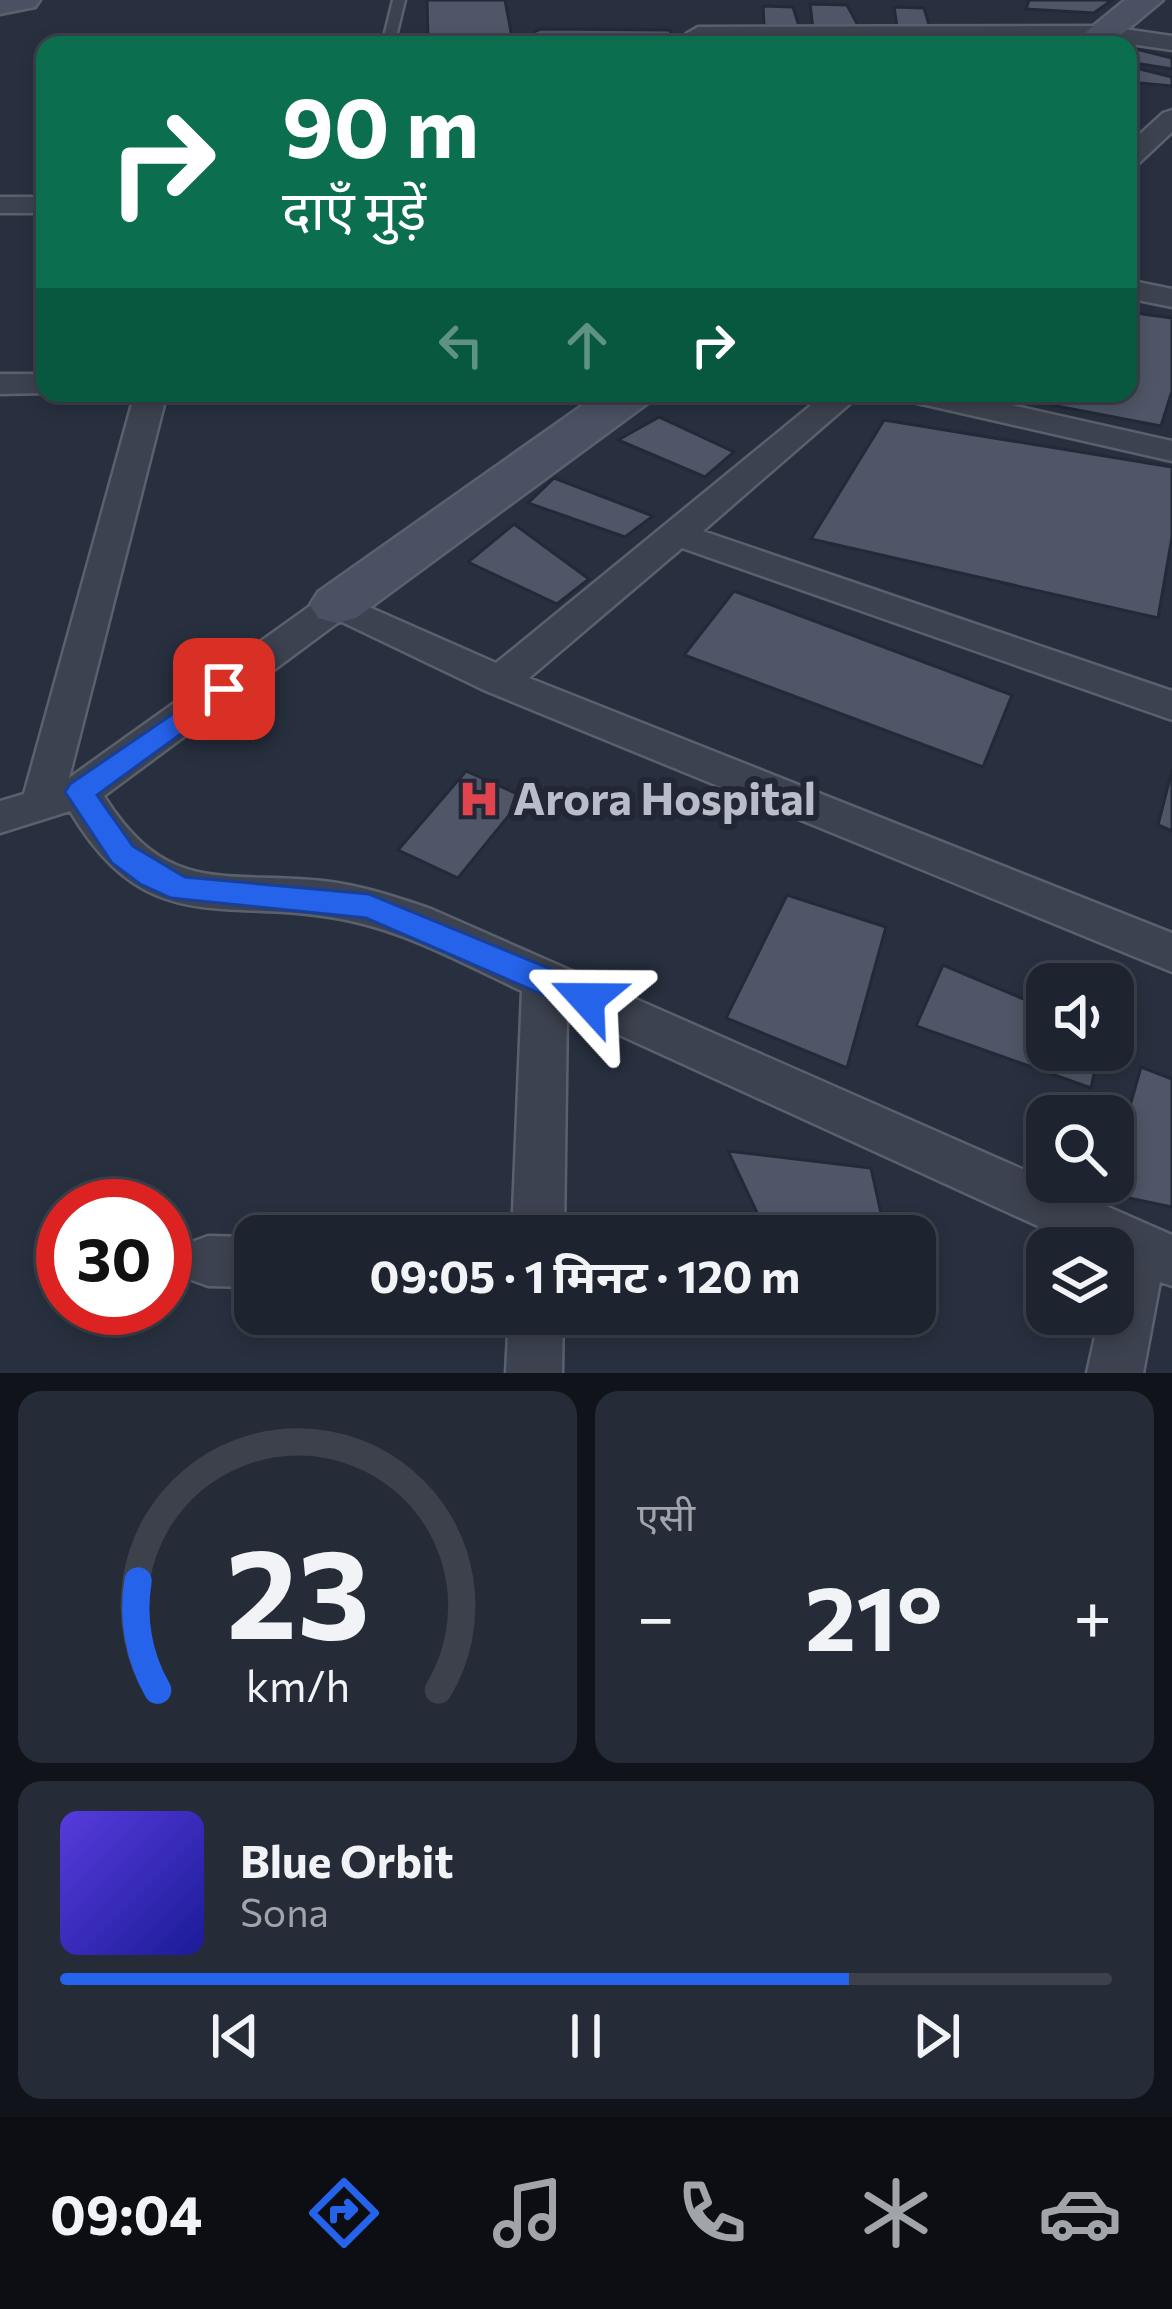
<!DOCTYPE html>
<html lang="hi">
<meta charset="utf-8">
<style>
:root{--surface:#1e242f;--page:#262c37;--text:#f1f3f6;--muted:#a1a4aa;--line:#3c414b;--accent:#2563eb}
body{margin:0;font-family:Commissioner,"Noto Sans Devanagari",sans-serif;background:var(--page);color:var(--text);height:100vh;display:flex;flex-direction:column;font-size:45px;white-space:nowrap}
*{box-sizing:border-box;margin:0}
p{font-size:39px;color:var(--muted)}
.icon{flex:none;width:66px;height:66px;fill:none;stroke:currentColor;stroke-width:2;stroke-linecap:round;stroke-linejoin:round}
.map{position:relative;height:1373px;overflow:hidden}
.details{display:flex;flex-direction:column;gap:18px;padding:18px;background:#10141a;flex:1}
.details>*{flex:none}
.guide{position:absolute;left:36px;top:36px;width:1101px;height:366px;border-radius:24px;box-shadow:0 6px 18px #0003,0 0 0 3px var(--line);background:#0b6e4f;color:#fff;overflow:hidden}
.fabs{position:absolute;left:1026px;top:963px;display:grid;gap:24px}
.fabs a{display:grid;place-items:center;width:108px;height:108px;border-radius:24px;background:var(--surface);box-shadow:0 6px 18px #0003,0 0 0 3px var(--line);font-size:60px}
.speed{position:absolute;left:36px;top:1179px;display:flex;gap:24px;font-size:60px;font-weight:700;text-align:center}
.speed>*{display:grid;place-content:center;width:156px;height:156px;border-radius:50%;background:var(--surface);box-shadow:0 6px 18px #0003,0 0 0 3px var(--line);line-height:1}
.speed .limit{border:18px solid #d22;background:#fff;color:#111}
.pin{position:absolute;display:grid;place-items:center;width:102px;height:102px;color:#fff;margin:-51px;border-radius:24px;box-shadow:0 6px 18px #0006}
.me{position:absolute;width:132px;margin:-66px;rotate:294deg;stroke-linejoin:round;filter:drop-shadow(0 0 9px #0008)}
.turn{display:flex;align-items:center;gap:42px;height:252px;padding:0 48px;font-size:54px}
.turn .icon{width:156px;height:156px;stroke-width:2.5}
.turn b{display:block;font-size:84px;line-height:102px}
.lanes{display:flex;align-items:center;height:114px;padding:0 48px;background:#0003;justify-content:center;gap:60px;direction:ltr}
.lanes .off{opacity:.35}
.big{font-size:90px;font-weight:700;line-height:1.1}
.details .widget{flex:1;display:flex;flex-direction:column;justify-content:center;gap:18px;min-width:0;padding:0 42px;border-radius:24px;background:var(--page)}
.details .dial{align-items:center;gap:0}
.dial svg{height:312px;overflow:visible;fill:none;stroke:var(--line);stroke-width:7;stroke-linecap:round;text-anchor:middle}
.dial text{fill:var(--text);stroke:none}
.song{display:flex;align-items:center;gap:36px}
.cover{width:144px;height:144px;border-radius:18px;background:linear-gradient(135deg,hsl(250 70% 55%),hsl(240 70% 35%))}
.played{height:12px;border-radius:6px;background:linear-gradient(90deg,var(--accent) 75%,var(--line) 75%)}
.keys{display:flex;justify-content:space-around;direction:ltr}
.heat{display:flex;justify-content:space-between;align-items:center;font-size:66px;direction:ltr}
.details .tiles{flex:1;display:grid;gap:18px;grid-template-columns:1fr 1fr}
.widget:last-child{grid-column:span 2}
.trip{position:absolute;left:234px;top:1215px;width:702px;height:120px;border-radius:24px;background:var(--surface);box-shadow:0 6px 18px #0003,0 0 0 3px var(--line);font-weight:700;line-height:120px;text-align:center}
.tabs{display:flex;height:192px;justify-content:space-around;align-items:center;background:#0c0e13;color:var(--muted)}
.tabs .icon{width:84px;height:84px}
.tabs .active{color:var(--accent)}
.tabs b{font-size:54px;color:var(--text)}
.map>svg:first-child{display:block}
.building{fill:#4e5667;stroke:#232936;stroke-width:3}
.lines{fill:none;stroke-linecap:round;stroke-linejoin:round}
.lane-casing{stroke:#5a606c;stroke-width:5}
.street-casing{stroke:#5a606c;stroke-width:5}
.secondary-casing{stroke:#5a606c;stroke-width:5}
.lane{fill:#3c424f;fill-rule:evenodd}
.street{fill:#3c424f;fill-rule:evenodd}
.secondary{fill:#4a5162;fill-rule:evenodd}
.route{fill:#2563eb;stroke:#184099;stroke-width:3}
.labels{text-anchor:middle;stroke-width:12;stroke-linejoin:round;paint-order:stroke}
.poi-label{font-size:45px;font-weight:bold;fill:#b8bdc9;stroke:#212734;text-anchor:start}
</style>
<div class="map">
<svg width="1172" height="1373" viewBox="0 0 1172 1373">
<rect width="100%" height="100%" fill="#28303f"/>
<path class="building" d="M427 0H505L512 37 428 39Z
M1029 0H1112L1094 13 1026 9Z
M810 4 847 5 860 29H813Z
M763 6 793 7 799 26H764Z
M894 7 924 8 930 28 897 27Z
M542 29 670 30 673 45H533L535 31Z
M1132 48 1172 58V69L1128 62Z
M1128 66 1172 77V86L1128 82Z
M1128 312 1172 318V391L1161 426 988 393H1128Z
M659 417 734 452 705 477 618 440Z
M884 420 1172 467V537L1158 618 811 539Z
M554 478 653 516 625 537 528 503Z
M514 524 589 579 557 604 468 562Z
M734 591 1012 695 983 767 684 655Z
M1172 770V831L1158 825Z
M466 771 524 797 458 878 398 850Z
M787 895 886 927 847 1068 726 1018Z
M943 965 1047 1009V1050H1099L1091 1088 916 1026Z
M1141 1067 1172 1079V1207L1105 1193 1108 1182H1113V1165Z
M728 1151 871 1168 886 1236H768Z"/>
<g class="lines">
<g class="lane-casing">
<path id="lane" d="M393 0H405L394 45H382Z"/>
</g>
<g class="street-casing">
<path id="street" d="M1103 26 1172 36V50L1103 40 698 41 686 34 698 27Z
M1172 110V132L1137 165 1128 167V145L1163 113Z
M0 197H45V213H0Z
M1128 280 1172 289V307L1128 298Z
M0 374H45L47 393 0 394Z
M135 393H167L69 778 324 596 337 593 496 663 826 393H862L703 531 1172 691V720L682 548 529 678 1172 933V972L486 691 340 621 104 796C167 896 222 871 323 881 360 885 396 897 431 909L1172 1235V1286L1160 1282 1143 1373H1087L1100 1314H1113V1248H1086L567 1011 564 1236H512L522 991C466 965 411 934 351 921 227 894 149 944 70 811L0 833V801L24 794Z
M899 393H958L1172 441V461L904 400Z
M208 1236 255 1237V1287L208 1286 189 1279 182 1261 189 1243Z
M509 1314H563L562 1373H506Z"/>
</g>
<g class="secondary-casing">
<path id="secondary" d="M0 0H40L35 7 0 14Z
M1125 0H1163L1109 45H1070Z
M600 393H654L648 403 356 618 337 623 318 618 310 605 318 592Z"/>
</g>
<use href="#lane" class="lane"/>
<use href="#street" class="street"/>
<use href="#secondary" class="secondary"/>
</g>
<path class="route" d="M224 679 237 689 233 696 97 795 133 846 185 877 369 894 599 989 603 999 599 1009 587 1013 576 1009 366 918 171 898 140 884 112 863 65 792 70 784Z"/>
<defs>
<g id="hospital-bare" transform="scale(3.24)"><path d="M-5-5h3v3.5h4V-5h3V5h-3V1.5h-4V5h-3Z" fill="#e0444e" stroke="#212734" stroke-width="2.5" paint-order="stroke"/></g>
</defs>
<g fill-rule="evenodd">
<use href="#hospital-bare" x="479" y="799"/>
</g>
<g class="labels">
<g class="poi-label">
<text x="513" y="815">Arora Hospital</text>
</g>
</g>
</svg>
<div class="fabs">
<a><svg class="icon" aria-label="sound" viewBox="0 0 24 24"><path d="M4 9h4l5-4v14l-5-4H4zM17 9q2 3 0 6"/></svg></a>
<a><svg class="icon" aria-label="search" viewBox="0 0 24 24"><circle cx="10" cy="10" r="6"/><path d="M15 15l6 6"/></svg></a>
<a><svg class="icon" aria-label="layers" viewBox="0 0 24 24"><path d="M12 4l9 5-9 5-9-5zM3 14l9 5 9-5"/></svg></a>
</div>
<div class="speed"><div class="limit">30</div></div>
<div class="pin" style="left:224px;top:689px;background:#d93025"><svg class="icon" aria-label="arrive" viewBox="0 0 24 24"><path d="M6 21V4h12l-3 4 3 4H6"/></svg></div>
<svg class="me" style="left:587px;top:999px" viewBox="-20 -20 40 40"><path d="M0-17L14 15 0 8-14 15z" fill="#2563eb" stroke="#fff" stroke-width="4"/></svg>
<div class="trip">09:05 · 1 मिनट · 120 m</div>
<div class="guide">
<div class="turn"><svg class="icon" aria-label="right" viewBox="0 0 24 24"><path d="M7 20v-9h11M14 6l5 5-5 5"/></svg><div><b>90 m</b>दाएँ मुड़ें</div></div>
<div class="lanes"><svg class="icon off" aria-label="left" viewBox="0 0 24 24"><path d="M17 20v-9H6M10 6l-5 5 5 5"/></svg><svg class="icon off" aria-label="ahead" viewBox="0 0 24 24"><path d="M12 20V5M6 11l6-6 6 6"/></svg><svg class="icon" aria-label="right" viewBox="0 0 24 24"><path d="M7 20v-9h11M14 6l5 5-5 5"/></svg></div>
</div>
</div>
<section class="details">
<div class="tiles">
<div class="widget dial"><svg viewBox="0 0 100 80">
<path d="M14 69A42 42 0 1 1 86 69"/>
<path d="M14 69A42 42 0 0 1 9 41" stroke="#2563eb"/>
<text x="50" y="56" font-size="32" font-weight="700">23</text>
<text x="50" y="72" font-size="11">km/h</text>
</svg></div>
<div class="widget"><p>एसी</p>
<div class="heat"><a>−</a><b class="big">21°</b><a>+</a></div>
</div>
<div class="widget">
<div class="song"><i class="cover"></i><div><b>Blue Orbit</b><p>Sona</p></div></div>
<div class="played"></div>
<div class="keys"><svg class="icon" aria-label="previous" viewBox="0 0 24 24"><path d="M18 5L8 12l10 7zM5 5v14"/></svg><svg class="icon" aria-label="pause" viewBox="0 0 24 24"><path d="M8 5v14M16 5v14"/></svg><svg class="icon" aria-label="next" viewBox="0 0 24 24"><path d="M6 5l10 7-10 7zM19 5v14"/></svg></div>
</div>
</div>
</section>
<nav class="tabs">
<b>09:04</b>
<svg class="icon active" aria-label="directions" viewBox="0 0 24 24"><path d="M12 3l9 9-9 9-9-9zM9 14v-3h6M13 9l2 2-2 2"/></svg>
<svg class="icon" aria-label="music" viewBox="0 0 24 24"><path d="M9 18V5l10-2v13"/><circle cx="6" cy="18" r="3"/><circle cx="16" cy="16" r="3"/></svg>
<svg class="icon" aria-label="phone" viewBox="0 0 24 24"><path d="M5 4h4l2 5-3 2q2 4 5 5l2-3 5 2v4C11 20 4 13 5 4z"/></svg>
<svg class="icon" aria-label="climate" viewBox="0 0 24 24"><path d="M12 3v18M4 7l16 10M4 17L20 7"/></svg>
<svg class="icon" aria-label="car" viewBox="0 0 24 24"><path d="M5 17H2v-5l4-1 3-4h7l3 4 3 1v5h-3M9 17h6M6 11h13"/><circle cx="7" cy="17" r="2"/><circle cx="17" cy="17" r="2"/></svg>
</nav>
